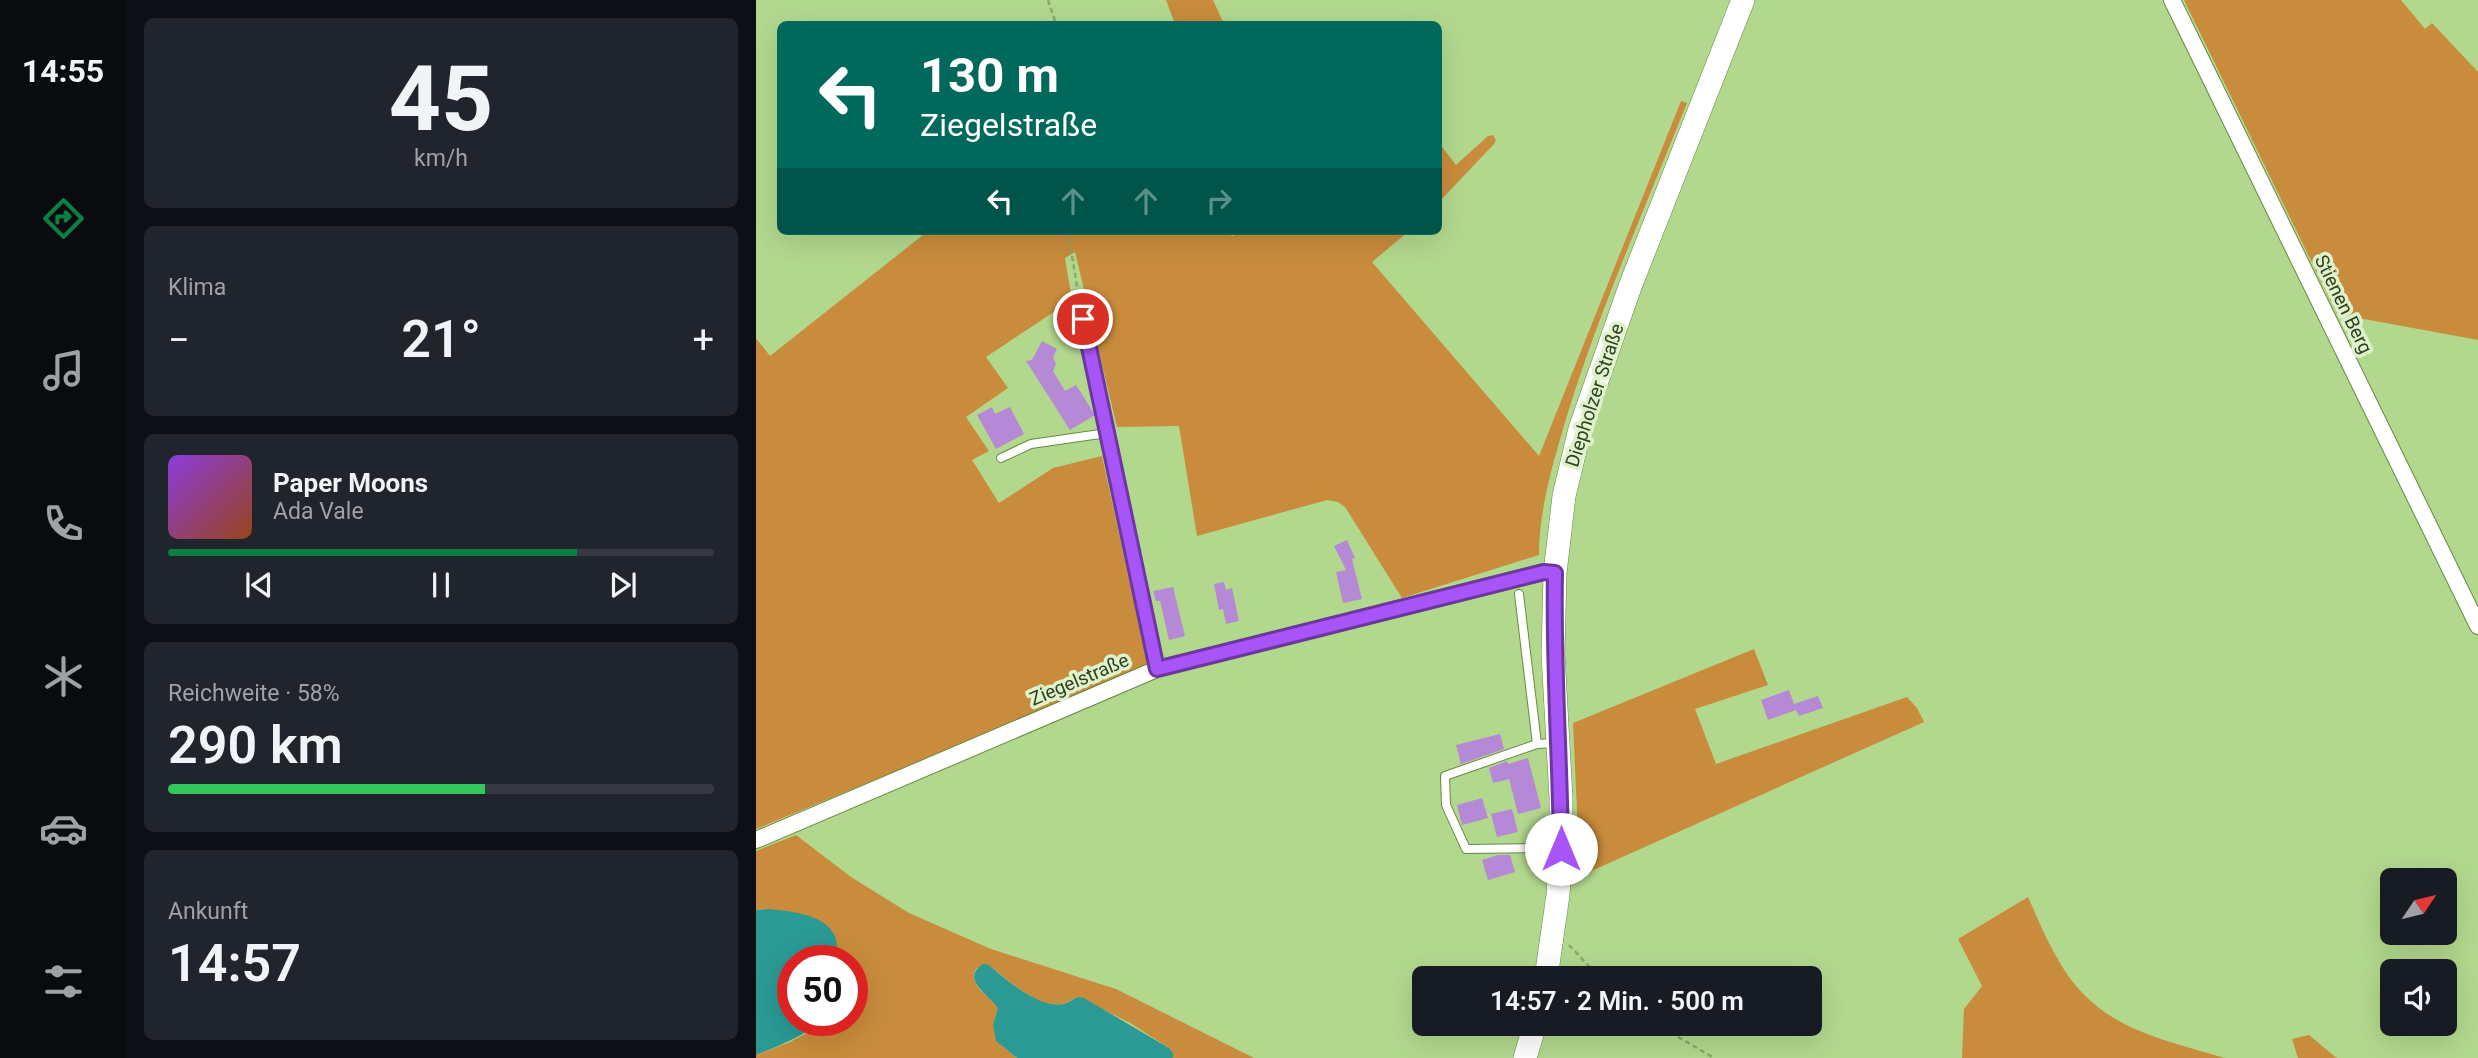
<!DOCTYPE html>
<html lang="de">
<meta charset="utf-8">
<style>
:root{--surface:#171b24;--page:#20242c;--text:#f1f3f6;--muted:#9ea1a6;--line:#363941;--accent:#0b8043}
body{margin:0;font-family:Roboto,sans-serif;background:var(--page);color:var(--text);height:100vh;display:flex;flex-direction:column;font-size:26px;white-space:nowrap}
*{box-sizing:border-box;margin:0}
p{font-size:23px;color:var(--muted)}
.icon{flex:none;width:38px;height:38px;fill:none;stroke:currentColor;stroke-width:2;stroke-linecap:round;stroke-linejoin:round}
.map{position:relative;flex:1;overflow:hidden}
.sheet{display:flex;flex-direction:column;gap:18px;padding:18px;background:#0d0f14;width:630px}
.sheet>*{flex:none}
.hud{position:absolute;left:21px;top:21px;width:665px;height:214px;border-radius:10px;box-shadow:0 7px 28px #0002;background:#00695c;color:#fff;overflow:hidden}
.needle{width:46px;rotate:55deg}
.buttons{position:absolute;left:1624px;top:868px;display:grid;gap:14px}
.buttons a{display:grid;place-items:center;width:77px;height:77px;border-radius:10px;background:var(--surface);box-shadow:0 7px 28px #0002;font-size:35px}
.speed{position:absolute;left:21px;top:945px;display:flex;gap:14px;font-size:35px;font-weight:700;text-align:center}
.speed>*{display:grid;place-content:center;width:91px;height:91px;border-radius:50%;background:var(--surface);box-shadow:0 7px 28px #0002;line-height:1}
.speed .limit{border:10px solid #d22;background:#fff;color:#111}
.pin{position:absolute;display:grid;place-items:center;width:60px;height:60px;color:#fff;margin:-30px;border:4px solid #fff;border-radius:50%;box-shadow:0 2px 7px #0007}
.me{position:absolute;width:77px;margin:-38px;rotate:0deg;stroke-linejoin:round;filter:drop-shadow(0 0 5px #0008)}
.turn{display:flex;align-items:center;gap:24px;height:147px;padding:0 28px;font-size:32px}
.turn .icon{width:91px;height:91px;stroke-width:2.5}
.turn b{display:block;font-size:49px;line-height:60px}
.lanes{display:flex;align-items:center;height:66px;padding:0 28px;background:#0003;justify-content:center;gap:35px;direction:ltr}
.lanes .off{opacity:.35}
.big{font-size:52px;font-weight:600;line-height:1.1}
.sheet .widget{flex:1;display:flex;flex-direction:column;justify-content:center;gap:10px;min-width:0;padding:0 24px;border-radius:10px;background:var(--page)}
.sheet .dial{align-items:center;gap:0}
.dial b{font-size:91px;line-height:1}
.song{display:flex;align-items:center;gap:21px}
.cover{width:84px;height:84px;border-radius:10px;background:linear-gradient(135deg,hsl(270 70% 55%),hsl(20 70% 35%))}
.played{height:7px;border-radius:4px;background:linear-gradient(90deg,var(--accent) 75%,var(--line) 75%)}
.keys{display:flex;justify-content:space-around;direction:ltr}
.heat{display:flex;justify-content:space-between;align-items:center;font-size:38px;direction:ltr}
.charge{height:10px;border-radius:5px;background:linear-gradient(90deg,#34c759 58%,var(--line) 0)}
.trip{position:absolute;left:656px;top:966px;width:410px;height:70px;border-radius:10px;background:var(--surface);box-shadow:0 7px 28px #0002;font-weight:600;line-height:70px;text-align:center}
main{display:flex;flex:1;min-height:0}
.menu{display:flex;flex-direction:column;width:126px;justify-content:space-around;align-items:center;background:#090b0e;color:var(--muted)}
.menu .icon{width:49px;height:49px}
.menu .selected{color:var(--accent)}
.menu b{font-size:32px;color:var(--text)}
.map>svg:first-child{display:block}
.green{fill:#c98c3c}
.water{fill:#2b9a95}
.building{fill:#b689d7}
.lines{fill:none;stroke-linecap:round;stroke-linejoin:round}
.lane-casing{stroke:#668941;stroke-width:10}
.street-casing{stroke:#668941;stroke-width:18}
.secondary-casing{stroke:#668941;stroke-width:24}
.path{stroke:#8aa96c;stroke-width:2.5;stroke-dasharray:5 3.5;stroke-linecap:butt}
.lane{stroke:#fff;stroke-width:8}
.street{stroke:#fff;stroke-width:16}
.secondary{stroke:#fff;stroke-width:23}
.route-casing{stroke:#6d37a1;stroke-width:18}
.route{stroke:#a855f7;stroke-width:12}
.labels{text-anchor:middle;stroke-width:7;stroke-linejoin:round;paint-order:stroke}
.street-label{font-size:19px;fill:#314022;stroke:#def2cc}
</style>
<main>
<nav class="menu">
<b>14:55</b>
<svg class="icon selected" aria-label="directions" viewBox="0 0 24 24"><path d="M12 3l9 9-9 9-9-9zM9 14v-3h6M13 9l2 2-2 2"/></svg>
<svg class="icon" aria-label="music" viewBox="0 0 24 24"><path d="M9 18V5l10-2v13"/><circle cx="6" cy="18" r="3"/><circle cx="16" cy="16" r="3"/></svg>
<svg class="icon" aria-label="phone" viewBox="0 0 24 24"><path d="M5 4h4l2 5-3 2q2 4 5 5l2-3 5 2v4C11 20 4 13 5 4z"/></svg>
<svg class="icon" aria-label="climate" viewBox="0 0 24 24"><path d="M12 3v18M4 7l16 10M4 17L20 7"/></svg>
<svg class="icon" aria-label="car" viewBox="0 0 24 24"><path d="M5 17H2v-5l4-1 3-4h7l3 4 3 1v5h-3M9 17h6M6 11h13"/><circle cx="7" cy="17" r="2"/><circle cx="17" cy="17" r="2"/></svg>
<svg class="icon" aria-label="filters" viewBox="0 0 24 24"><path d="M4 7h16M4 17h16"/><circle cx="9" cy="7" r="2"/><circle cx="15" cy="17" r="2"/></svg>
</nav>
<section class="sheet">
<div class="widget dial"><b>45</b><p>km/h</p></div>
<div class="widget"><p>Klima</p>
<div class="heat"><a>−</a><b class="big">21°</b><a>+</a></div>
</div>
<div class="widget">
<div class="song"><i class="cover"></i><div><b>Paper Moons</b><p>Ada Vale</p></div></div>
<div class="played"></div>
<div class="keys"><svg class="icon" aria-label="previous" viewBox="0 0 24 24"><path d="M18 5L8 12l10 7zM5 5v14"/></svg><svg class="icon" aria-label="pause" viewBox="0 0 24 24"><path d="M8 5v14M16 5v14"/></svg><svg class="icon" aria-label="next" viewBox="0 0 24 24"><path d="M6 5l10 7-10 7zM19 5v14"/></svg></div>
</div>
<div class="widget"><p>Reichweite · 58%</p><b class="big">290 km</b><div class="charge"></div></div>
<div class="widget"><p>Ankunft</p><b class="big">14:57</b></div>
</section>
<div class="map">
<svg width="1722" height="1058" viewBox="0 0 1722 1058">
<rect width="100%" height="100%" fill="#b2d88d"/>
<path class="green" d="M410 0H457L468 24H419Z
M1428 0H1645L1669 29 1676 23 1722 72V340L1581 314Z
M925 101 931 103C889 208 843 311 810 419 797 463 783 509 783 555L646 598 589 507 582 502 571 500 441 536 423 426 361 427 319 252 309 258 316 300 230 357 252 388 210 417 233 451 216 460 243 503 297 468 346 456 392 667 0 829V338L14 356 172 231H221L225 235 231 231H470L476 236 492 231H653L616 262 783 456Z
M737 135 740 140 738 144 683 202V143L700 165 732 136Z
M998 649 1012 685 939 709 960 764 1151 697 1161 708 1168 722 824 876 817 723Z
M40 835 95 877 153 913 235 949 360 989 498 1058H417V1053L413 1048 374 1023 322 997C317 999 311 1003 306 1004 284 1009 250 979 233 965L220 969C211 985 234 996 242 1008L237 1024 246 1046 261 1058H0V1055L34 1042 53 1032 68 1020H96V961H80L82 958 12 909 0 910V851Z
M1272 897C1281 917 1289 937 1300 956 1338 1027 1398 1037 1469 1058H1206L1208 1009 1226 986 1202 939Z
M1553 1035 1577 1055 1581 1058H1542L1536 1039Z"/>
<path class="water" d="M12 909C43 912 90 916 80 961H37V1020H68C47 1036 25 1045 0 1055V910Z
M227 964 233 965C249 979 284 1009 307 1004 312 1003 317 999 322 997L328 998 413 1048 417 1053V1058H261L240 1041 237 1024 242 1008C232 994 204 979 227 964Z"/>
<path class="building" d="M286 341 301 349 297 357 300 364 297 371 309 391 320 385 339 415 314 430 270 361 276 360Z
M236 407 239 414 254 407 268 434 240 449 221 415Z
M591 540 599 558 596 559 606 599 587 603 580 572 590 570 578 546Z
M468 582 470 590 476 588 483 621 470 624 467 609 463 610 458 584Z
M417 587 429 636 413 640 404 601H400L397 591Z
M1033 690 1038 704 1062 696 1067 708 1043 716 1040 710 1012 720 1005 700Z
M744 734 748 749 705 764 700 745Z
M772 758 785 808 762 814 753 779 737 783 733 768 751 761 752 764Z
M726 798 732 818 706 825 701 805Z
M756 809 762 832 741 837 735 814Z
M742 855H754L759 872 732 880 726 860Z"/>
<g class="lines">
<g class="lane-casing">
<path id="lane" d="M327 319 401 669
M245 458 275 444 351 433
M763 594 781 744
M798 743 781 744 689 776 690 805 710 849 802 848"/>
</g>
<g class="street-casing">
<path id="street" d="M1416 0 1722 626
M0 840 401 669 788 572 799 573"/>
</g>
<g class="secondary-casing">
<path id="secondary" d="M790 978 802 895 805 849V798L797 654 799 573 808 496 824 429 875 284 987 0
M769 1058 779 1024"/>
</g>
<path class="path" d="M292 0 300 24
M312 231 325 311
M813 945 844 978
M900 1024 958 1058"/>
<use href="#lane" class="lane"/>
<use href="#street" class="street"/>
<use href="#secondary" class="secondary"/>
</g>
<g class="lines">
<g class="route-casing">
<path id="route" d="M327 319 401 669 788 572 799 573C797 666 804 756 805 849"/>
</g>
<use href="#route" class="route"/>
</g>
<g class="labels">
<g class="street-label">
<text transform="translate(1588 304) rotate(64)" y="7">Stienen Berg</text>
<text transform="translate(838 395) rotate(-72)" y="7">Diepholzer Straße</text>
<text transform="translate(323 679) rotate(-23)" y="7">Ziegelstraße</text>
</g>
</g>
</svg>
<div class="buttons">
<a><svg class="needle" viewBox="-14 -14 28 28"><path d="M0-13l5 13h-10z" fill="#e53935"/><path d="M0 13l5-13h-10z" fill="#9ea1a6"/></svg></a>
<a><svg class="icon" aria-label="sound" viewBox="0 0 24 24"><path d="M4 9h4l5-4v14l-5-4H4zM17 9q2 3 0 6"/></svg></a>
</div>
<div class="speed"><div class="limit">50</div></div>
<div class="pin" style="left:327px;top:319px;background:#d93025"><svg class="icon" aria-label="arrive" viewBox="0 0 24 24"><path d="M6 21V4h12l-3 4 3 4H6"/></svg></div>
<svg class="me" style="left:805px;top:849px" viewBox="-20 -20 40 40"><circle r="19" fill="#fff"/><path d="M0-13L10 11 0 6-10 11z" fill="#a855f7"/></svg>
<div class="trip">14:57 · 2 Min. · 500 m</div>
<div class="hud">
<div class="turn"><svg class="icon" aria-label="left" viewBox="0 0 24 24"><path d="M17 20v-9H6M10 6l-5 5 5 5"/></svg><div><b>130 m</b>Ziegelstraße</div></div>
<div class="lanes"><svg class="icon" aria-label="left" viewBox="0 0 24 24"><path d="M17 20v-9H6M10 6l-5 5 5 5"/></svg><svg class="icon off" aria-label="ahead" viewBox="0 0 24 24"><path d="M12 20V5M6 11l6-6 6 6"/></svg><svg class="icon off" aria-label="ahead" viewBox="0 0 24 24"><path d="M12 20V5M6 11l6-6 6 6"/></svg><svg class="icon off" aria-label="right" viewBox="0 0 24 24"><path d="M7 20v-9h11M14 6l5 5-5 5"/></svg></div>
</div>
</div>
</main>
